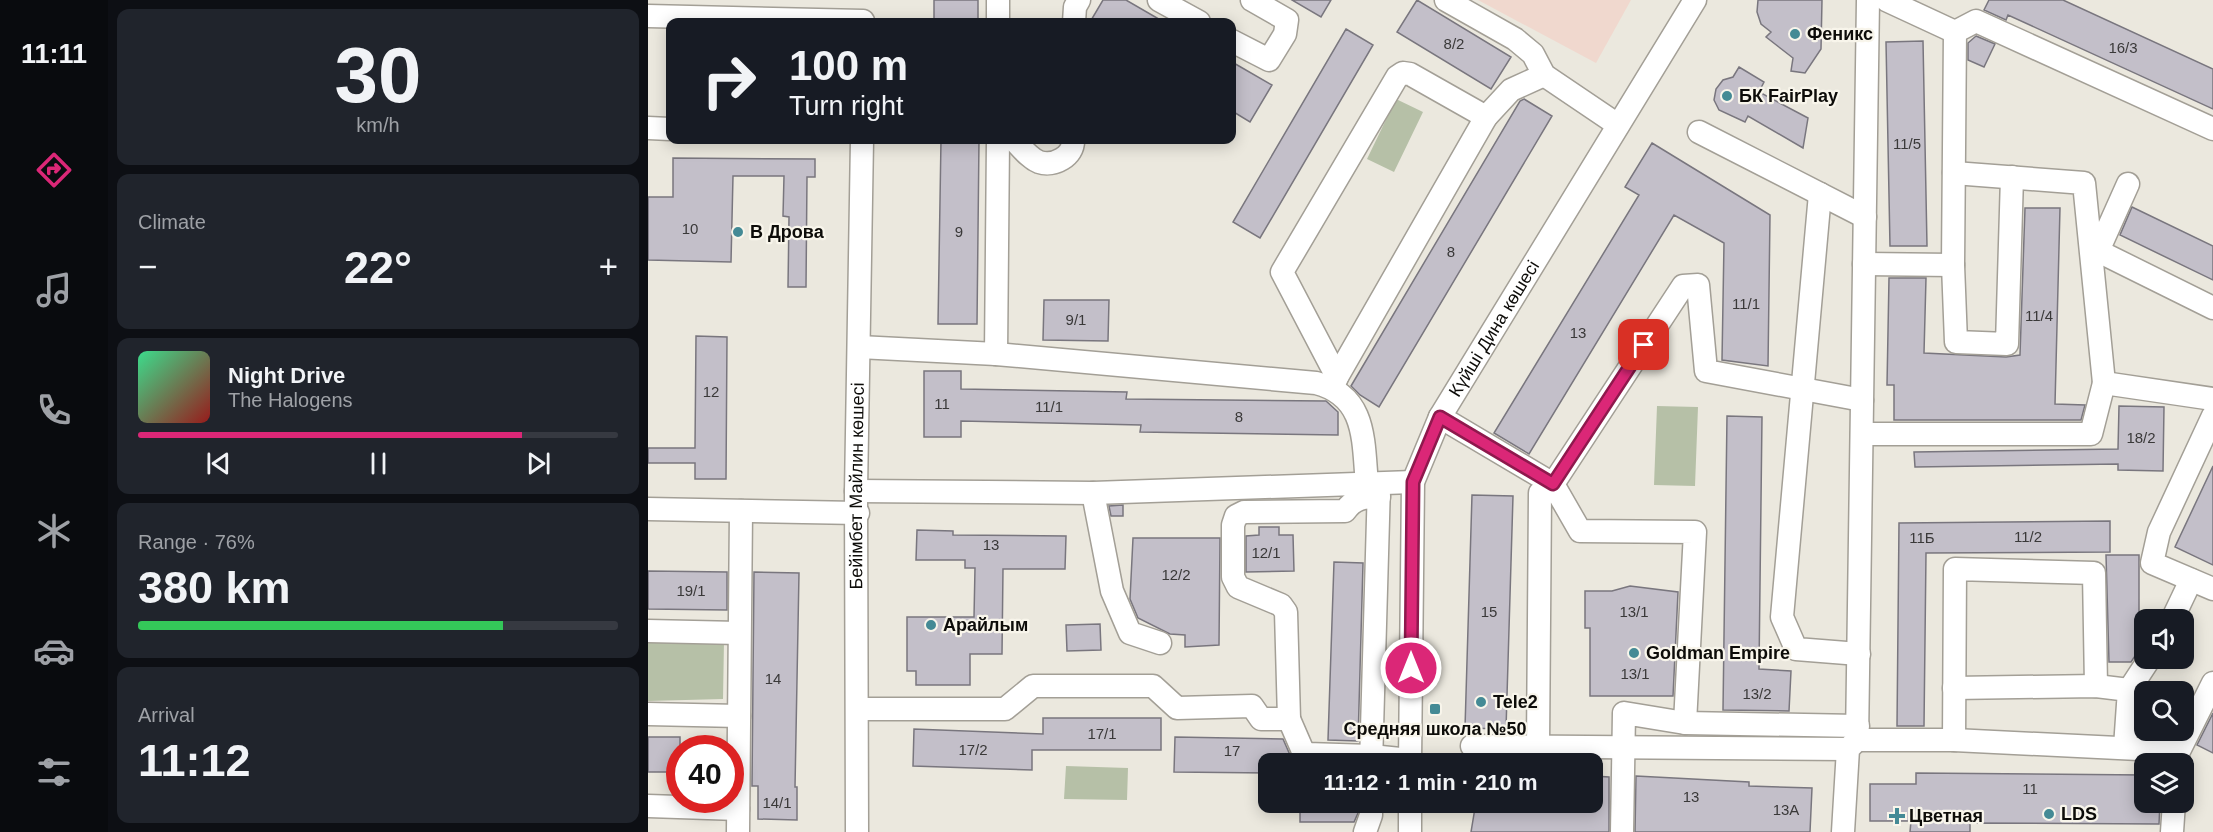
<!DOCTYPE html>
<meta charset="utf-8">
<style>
:root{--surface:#171b24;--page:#20242c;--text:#f1f3f6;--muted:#9ea1a6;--line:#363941;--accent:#db2777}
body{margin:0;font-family:Helvetica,sans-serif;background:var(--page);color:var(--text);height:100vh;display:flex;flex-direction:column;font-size:22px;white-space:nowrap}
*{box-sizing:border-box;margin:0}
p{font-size:20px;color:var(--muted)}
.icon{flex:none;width:33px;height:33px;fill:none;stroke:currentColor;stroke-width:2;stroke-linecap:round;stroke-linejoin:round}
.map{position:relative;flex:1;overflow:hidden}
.details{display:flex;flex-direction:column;gap:9px;padding:9px;background:#0d0f14;width:540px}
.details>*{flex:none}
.guide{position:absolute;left:18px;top:18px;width:570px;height:126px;border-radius:12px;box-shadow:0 3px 15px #0003;background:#171b24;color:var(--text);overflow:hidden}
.tools{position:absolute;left:1486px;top:609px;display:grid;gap:12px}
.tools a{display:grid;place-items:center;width:60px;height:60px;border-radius:12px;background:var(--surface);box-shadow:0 3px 15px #0003;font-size:30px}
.speed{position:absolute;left:18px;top:735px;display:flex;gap:12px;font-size:30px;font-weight:700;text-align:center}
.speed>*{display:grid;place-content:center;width:78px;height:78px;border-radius:50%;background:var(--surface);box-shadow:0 3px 15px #0003;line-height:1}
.speed .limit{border:9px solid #d22;background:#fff;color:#111}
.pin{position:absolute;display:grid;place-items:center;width:51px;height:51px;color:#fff;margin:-26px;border-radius:12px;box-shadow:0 3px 9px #0006}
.me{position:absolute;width:66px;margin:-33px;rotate:0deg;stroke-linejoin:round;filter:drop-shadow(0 0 4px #0008)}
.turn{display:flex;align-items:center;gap:21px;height:126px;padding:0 24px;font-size:27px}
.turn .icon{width:78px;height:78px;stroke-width:2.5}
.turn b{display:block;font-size:42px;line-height:51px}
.big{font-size:45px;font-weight:700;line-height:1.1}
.details .widget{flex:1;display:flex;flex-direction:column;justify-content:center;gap:9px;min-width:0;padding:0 21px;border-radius:12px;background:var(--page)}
.details .dial{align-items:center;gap:0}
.dial b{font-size:78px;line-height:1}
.song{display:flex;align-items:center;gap:18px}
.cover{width:72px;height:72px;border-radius:9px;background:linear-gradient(135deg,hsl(150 70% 55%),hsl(0 70% 35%))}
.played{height:6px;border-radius:3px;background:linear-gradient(90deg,var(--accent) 80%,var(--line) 80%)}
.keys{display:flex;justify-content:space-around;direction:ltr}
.heat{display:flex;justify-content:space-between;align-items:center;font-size:33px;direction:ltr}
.charge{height:9px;border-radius:4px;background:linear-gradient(90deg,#34c759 76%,var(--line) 0)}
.trip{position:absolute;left:610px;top:753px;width:345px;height:60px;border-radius:12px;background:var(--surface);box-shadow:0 3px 15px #0003;font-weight:700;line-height:60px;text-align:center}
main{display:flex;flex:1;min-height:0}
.tabs{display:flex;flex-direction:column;width:108px;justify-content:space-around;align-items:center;background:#090b0e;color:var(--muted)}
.tabs .icon{width:42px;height:42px}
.tabs .active{color:var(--accent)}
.tabs b{font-size:27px;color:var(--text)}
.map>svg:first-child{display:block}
.education{fill:#f0d8ce}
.green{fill:#b6c0a7}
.building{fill:#c3bfc9;stroke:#79767e;stroke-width:1.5}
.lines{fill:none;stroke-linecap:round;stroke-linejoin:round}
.minor-casing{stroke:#a39f96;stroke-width:25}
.minor{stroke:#fff;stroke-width:22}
.route-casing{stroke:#8e194d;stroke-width:15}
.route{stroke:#db2777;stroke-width:10}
.poi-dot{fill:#448a95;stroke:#f8f5eb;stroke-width:2}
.labels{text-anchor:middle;stroke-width:4.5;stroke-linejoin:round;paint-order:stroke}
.number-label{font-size:15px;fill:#3a3939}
.poi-label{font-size:18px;font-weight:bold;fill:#0d0c09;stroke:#f8f5eb;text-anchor:start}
.street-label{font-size:18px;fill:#0d0c09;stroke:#f8f5eb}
</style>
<main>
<nav class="tabs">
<b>11:11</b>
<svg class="icon active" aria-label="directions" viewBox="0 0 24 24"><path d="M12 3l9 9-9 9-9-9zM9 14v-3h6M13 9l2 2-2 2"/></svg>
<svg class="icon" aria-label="music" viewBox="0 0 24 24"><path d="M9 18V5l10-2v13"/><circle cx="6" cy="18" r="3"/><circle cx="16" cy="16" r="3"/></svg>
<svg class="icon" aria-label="phone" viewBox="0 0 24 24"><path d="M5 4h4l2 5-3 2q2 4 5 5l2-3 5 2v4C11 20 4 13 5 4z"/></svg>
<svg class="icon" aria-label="climate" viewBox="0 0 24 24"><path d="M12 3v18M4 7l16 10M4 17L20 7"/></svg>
<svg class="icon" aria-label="car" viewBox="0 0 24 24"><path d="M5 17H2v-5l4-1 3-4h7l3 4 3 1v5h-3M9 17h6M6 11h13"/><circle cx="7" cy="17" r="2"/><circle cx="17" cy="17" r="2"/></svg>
<svg class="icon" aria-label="filters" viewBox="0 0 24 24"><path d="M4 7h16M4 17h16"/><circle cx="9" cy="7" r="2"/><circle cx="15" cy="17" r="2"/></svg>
</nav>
<section class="details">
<div class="widget dial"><b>30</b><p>km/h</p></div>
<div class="widget"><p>Climate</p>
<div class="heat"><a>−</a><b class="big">22°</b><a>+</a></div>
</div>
<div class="widget">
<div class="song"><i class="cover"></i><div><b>Night Drive</b><p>The Halogens</p></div></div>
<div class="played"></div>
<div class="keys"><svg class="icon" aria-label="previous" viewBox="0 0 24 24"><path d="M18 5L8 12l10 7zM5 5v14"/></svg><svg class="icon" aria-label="pause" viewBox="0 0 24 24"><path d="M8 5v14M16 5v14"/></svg><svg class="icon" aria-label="next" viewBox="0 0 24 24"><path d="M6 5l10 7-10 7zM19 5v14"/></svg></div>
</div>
<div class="widget"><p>Range · 76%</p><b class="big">380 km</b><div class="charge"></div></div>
<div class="widget"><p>Arrival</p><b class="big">11:12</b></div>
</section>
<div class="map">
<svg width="1565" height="832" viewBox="0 0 1565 832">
<rect width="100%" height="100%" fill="#ebe8de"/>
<path class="education" d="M830 0H983L948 63Z"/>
<path class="green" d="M748 99 775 112 746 172 719 159Z
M1009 406 1050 407 1047 486 1006 485Z
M0 641H76L75 699 0 701Z
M418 766 480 768 479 800 416 799Z"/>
<path class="building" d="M286 0H330V22H286Z
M455 0H478L516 22H442Z
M644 0H683L673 17Z
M769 0 863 57 843 89 749 32Z
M1110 0H1174L1173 49 1157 73 1143 71 1145 58 1118 37 1123 32 1113 24 1109 12Z
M1341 0H1415L1565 69V109L1360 15 1358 20 1336 10Z
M698 29 725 45 612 238 585 222Z
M1328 36 1347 44 1336 67 1320 60V43Z
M1275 41 1279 246H1242L1238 42Z
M584 62 624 85 602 122 584 111Z
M1091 67 1116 82 1111 92 1160 118 1155 148 1100 116 1097 122 1071 110 1066 100 1068 89 1075 80 1085 77Z
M876 99 904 116 731 407 712 395 703 386 872 101Z
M293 140H331L329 324H290Z
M1004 143 1122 215 1120 366 1074 360 1076 243 1026 215 881 454 846 433 991 195 977 187Z
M25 158 167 159V177H159L158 287H140L141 217 135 216 136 176H85L83 262 0 260V197H25Z
M1484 207 1565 246V280L1472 235Z
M1377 208H1412L1407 404 1437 405 1433 420H1246V385H1239L1241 278H1278L1276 353 1358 357 1372 355Z
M396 300H461L460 341 395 340Z
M48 336 79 337 78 479H47V463H0V448H47Z
M276 371H313V389L479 392 478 399 678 401 690 412V435L492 432 493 425 313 421V437H276Z
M1471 406 1516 407 1515 471 1470 470V464L1267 467 1266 452 1470 449Z
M1079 416 1114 417 1111 669 1143 671 1141 711 1075 710Z
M1565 466V565L1527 547Z
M824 495 865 496 858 729 817 728Z
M475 505V516H463L461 506Z
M1462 521V552L1278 553 1276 726H1249L1251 523Z
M611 527H631V535H645L646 571 598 572V536L611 535Z
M269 530 305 531V535L418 536 417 569H355L354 654H322V685H268V671H259V617H326L327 568H317V560H268Z
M485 538H572L571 645 537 647V635L522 634 490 618 482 599Z
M1458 555H1491V650L1483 662H1461Z
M686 562 715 563 710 741 680 740Z
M0 571 79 572V610L0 609Z
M106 572 151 573 147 787H149V820L110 819V786H104Z
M982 586 1030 592 1025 696H942V628H937V591H964Z
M452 624 453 650 419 651 418 625Z
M1565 713V753L1549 745Z
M395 718H513V750H384V770L265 766 266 729 395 734Z
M0 737H32V772H0Z
M527 737 635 739 642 755V764H621V773L526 772Z
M1268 773 1497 775V802H1512L1511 824 1322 823V832H1262L1263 821H1222V784H1268Z
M945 776 961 777V832H823L828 802H945Z
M988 776 1101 782V786L1164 788 1162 832H987Z
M652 802H710V813L706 822H652Z"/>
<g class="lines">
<g class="minor-casing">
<g id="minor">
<path d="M511 0 551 22"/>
<path d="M798 0 867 39 885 54 896 75 970 125"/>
<path d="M1238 0 1307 32"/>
<path d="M0 16 215 21"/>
<path d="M350 22V0"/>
<path d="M426 22 427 7 431 0"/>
<path d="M584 41 621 60 637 34 639 20 604 0"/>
<path d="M0 128 22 129"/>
<path d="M1051 132 1217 217"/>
<path d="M366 140C373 147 381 158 391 162 406 167 426 156 425 140"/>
<path d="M1306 173 1436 183 1456 383"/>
<path d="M1364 177 1359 344 1308 342 1305 265 1307 32 1328 21 1565 129"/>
<path d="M1480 184 1450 251 1565 308"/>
<path d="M1172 194 1134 617 1148 649 1211 654"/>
<path d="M1216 264 1305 265"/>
<path d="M211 347 348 354 668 383C719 396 715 441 719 485"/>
<path d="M348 354 350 140"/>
<path d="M689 377 634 272 749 77 755 73 762 74 838 117"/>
<path d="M685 387 689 377 838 117 863 90 896 75"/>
<path d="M1565 416 1511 532 1504 563 1565 589"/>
<path d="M792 417 905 484 1035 286 1050 285 1058 371 1214 400"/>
<path d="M1214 434H1443L1456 383 1565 399"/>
<path d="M208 491 445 493 765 482"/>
<path d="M445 493 464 591 482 633 512 643"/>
<path d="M0 509 210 513"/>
<path d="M1524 620 1543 580"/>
<path d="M0 631 91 633"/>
<path d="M1306 688 1448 686 1481 690 1477 747"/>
<path d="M1481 690 1502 658"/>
<path d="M210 709H357L385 686H505L529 708 604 706 613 719H641L638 612 633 605 590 587 585 577V525L588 516 596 512 697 511C706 498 716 497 731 497"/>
<path d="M0 714 91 716"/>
<path d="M641 719 654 749 659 754 723 756 762 760"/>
<path d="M1209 740H1306L1531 751 1565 683"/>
<path d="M1306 740 1307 569 1446 573 1448 686"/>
<path d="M824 746 1200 749"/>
<path d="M890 747 892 493 905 484 932 531 1047 532 1037 723"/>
<path d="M723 764 731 484"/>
<path id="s1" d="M762 764 765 482 792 417 1047 0"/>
<path d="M0 806 90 809"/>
<path d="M90 832 93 511"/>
<path id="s2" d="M209 832 208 491 214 140"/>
<path d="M717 832 723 815V802"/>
<path d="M762 832V802"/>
<path d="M974 832 976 713 1037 723 1210 726"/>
<path d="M1195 832 1200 749 1209 740 1220 0"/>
<path d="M1524 832 1526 802"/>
</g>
</g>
<use href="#minor" class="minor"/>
</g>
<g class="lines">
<g class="route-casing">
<path id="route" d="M763 668 765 482 792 417 905 484 996 345"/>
</g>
<use href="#route" class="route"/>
</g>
<g class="poi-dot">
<circle cx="1147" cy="34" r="6"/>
<circle cx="1079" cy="96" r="6"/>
<circle cx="90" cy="232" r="6"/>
<circle cx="283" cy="625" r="6"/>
<circle cx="986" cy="653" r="6"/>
<circle cx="833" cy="702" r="6"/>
<rect x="781" y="703" width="12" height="12" rx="3"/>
<circle cx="1401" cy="814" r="6"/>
<path d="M1246 807h6v6h6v6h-6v6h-6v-6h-6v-6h6z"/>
</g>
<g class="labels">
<g class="number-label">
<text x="806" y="49">8/2</text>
<text x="1475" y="53">16/3</text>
<text x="1259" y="149">11/5</text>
<text x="42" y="234">10</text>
<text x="311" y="237">9</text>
<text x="803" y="257">8</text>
<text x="1098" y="309">11/1</text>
<text x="1391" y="321">11/4</text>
<text x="428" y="325">9/1</text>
<text x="930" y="338">13</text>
<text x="63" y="397">12</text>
<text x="294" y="409">11</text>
<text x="401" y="412">11/1</text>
<text x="591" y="422">8</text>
<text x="1493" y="443">18/2</text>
<text x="1380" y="542">11/2</text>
<text x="1274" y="543">11Б</text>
<text x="343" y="550">13</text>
<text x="618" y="558">12/1</text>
<text x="528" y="580">12/2</text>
<text x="43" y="596">19/1</text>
<text x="841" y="617">15</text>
<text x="986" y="617">13/1</text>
<text x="987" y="679">13/1</text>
<text x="125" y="684">14</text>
<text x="1109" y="699">13/2</text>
<text x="454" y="739">17/1</text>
<text x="325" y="755">17/2</text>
<text x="584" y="756">17</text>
<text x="1382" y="794">11</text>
<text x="1043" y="802">13</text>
<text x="129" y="808">14/1</text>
<text x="1138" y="815">13А</text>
</g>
<g class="poi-label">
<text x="1159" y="40">Феникс</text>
<text x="1091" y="102">БК FairPlay</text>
<text x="102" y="238">В Дрова</text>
<text x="295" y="631">Арайлым</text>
<text x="998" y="659">Goldman Empire</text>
<text x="845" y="708">Tele2</text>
<text x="787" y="735" text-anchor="middle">Средняя школа №50</text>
<text x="1413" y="820">LDS</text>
<text x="1261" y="822">Цветная</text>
</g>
<g class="street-label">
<text dy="6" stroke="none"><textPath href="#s1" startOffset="456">Күйші Дина көшесі</textPath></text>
<text dy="6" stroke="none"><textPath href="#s2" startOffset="346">Бейімбет Майлин көшесі</textPath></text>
</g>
</g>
</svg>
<div class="tools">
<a><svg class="icon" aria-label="sound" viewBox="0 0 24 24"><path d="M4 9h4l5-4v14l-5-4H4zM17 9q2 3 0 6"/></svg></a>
<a><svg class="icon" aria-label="search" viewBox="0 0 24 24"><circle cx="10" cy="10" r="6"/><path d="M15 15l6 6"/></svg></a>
<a><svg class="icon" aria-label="layers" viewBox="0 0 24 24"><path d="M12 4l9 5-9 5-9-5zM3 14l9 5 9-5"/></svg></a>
</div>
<div class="speed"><div class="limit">40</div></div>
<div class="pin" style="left:996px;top:345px;background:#d93025"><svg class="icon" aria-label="arrive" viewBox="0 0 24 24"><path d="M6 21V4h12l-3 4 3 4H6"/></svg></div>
<svg class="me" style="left:763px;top:668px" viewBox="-20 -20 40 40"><circle r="17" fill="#db2777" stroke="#fff" stroke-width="3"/><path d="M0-11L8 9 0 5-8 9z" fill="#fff"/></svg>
<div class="trip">11:12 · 1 min · 210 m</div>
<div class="guide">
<div class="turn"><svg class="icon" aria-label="right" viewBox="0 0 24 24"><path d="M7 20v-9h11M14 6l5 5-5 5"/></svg><div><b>100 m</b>Turn right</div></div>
</div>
</div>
</main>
